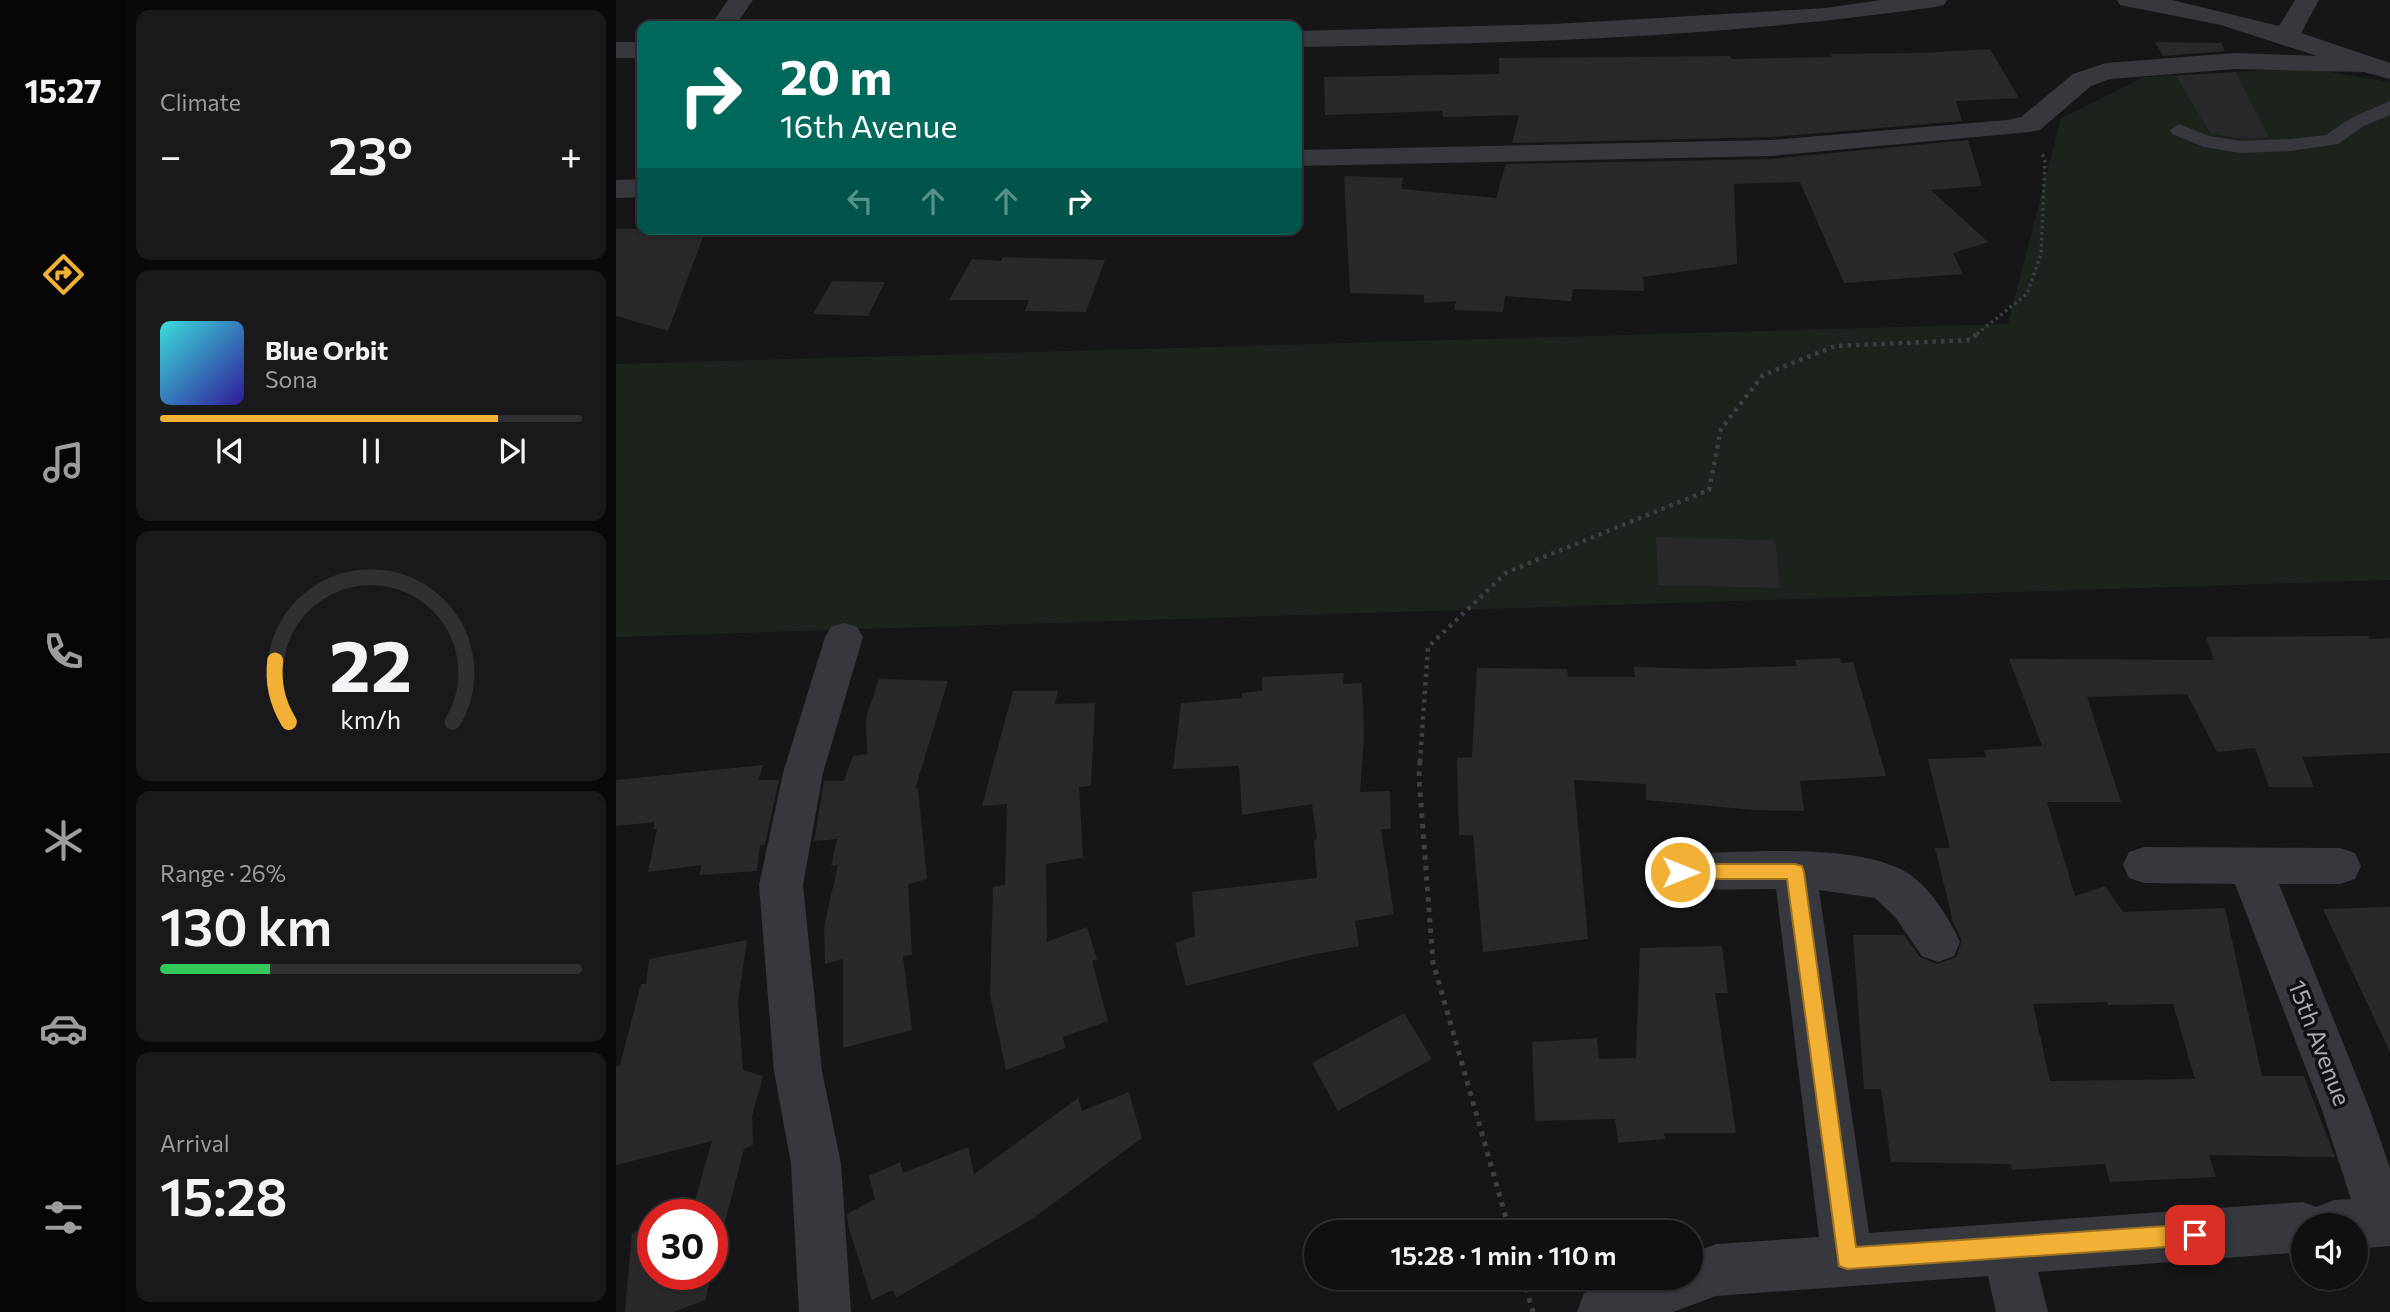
<!DOCTYPE html>
<meta charset="utf-8">
<style>
:root{--surface:#101012;--page:#19191b;--text:#f1f3f6;--muted:#9c9d9f;--line:#303032;--accent:#f2b134}
body{margin:0;font-family:Commissioner,sans-serif;background:var(--page);color:var(--text);height:100vh;display:flex;flex-direction:column;font-size:26px;white-space:nowrap}
*{box-sizing:border-box;margin:0}
p{font-size:23px;color:var(--muted)}
.icon{flex:none;width:38px;height:38px;fill:none;stroke:currentColor;stroke-width:2;stroke-linecap:round;stroke-linejoin:round}
.map{position:relative;flex:1;overflow:hidden}
.drawer{display:flex;flex-direction:column;gap:10px;padding:10px;background:#09090a;width:490px}
.drawer>*{flex:none}
.hud{position:absolute;left:21px;top:21px;width:665px;height:214px;border-radius:14px;box-shadow:0 2px 5px #0004,0 0 0 2px var(--line);background:#00695c;color:#fff;overflow:hidden}
.buttons{position:absolute;left:1675px;top:1213px;display:grid;gap:14px}
.buttons a{display:grid;place-items:center;width:77px;height:77px;border-radius:50%;background:var(--surface);box-shadow:0 2px 5px #0004,0 0 0 2px var(--line);font-size:35px}
.speed{position:absolute;left:21px;top:1199px;display:flex;gap:14px;font-size:35px;font-weight:700;text-align:center}
.speed>*{display:grid;place-content:center;width:91px;height:91px;border-radius:50%;background:var(--surface);box-shadow:0 2px 5px #0004,0 0 0 2px var(--line);line-height:1}
.speed .limit{border:10px solid #d22;background:#fff;color:#111}
.pin{position:absolute;display:grid;place-items:center;width:60px;height:60px;color:#fff;margin:-30px;border-radius:14px;box-shadow:0 4px 10px #0006}
.me{position:absolute;width:77px;margin:-38px;rotate:90deg;stroke-linejoin:round;filter:drop-shadow(0 0 5px #0008)}
.turn{display:flex;align-items:center;gap:24px;height:147px;padding:0 28px;font-size:32px}
.turn .icon{width:91px;height:91px;stroke-width:2.5}
.turn b{display:block;font-size:49px;line-height:60px}
.lanes{display:flex;align-items:center;height:66px;padding:0 28px;background:#0003;justify-content:center;gap:35px;direction:ltr}
.lanes .off{opacity:.35}
.big{font-size:52px;font-weight:600;line-height:1.1}
.drawer .widget{flex:1;display:flex;flex-direction:column;justify-content:center;gap:10px;min-width:0;padding:0 24px;border-radius:14px;background:var(--page)}
.drawer .dial{align-items:center;gap:0}
.dial svg{height:182px;overflow:visible;fill:none;stroke:var(--line);stroke-width:7;stroke-linecap:round;text-anchor:middle}
.dial text{fill:var(--text);stroke:none}
.song{display:flex;align-items:center;gap:21px}
.cover{width:84px;height:84px;border-radius:10px;background:linear-gradient(135deg,hsl(180 70% 55%),hsl(250 70% 35%))}
.played{height:7px;border-radius:4px;background:linear-gradient(90deg,var(--accent) 80%,var(--line) 80%)}
.keys{display:flex;justify-content:space-around;direction:ltr}
.heat{display:flex;justify-content:space-between;align-items:center;font-size:38px;direction:ltr}
.charge{height:10px;border-radius:5px;background:linear-gradient(90deg,#34c759 26%,var(--line) 0)}
.trip{position:absolute;left:688px;top:1220px;width:399px;height:70px;border-radius:35px;background:var(--surface);box-shadow:0 2px 5px #0004,0 0 0 2px var(--line);font-weight:600;line-height:70px;text-align:center}
main{display:flex;flex:1;min-height:0}
.tabs{display:flex;flex-direction:column;width:126px;justify-content:space-around;align-items:center;background:#060607;color:var(--muted)}
.tabs .icon{width:49px;height:49px}
.tabs .selected{color:var(--accent)}
.tabs b{font-size:32px;color:var(--text)}
.map>svg:first-child{display:block}
.green{fill:#1c231d}
.building{fill:#29292c;fill-rule:evenodd}
.lines{fill:none;stroke-linecap:round;stroke-linejoin:round}
.path-far2{stroke:#3d3f44;stroke-width:3.5;stroke-dasharray:2.5 3.5;stroke-linecap:butt}
.path-far1{stroke:#3d3f44;stroke-width:4.5;stroke-dasharray:3.5 5;stroke-linecap:butt}
.path{stroke:#3d3f44;stroke-width:5;stroke-dasharray:4.5 6;stroke-linecap:butt}
.lane{fill:#37383d;fill-rule:evenodd}
.street{fill:#37383d;fill-rule:evenodd}
.route{fill:#f2b134;stroke:#9d7322;stroke-width:2}
.labels{text-anchor:middle;stroke-width:7;stroke-linejoin:round;paint-order:stroke}
.near-street-label{font-size:24px;fill:#a8adb8;stroke:#111113}
</style>
<main>
<nav class="tabs">
<b>15:27</b>
<svg class="icon selected" aria-label="directions" viewBox="0 0 24 24"><path d="M12 3l9 9-9 9-9-9zM9 14v-3h6M13 9l2 2-2 2"/></svg>
<svg class="icon" aria-label="music" viewBox="0 0 24 24"><path d="M9 18V5l10-2v13"/><circle cx="6" cy="18" r="3"/><circle cx="16" cy="16" r="3"/></svg>
<svg class="icon" aria-label="phone" viewBox="0 0 24 24"><path d="M5 4h4l2 5-3 2q2 4 5 5l2-3 5 2v4C11 20 4 13 5 4z"/></svg>
<svg class="icon" aria-label="climate" viewBox="0 0 24 24"><path d="M12 3v18M4 7l16 10M4 17L20 7"/></svg>
<svg class="icon" aria-label="car" viewBox="0 0 24 24"><path d="M5 17H2v-5l4-1 3-4h7l3 4 3 1v5h-3M9 17h6M6 11h13"/><circle cx="7" cy="17" r="2"/><circle cx="17" cy="17" r="2"/></svg>
<svg class="icon" aria-label="filters" viewBox="0 0 24 24"><path d="M4 7h16M4 17h16"/><circle cx="9" cy="7" r="2"/><circle cx="15" cy="17" r="2"/></svg>
</nav>
<section class="drawer">
<div class="widget"><p>Climate</p>
<div class="heat"><a>−</a><b class="big">23°</b><a>+</a></div>
</div>
<div class="widget">
<div class="song"><i class="cover"></i><div><b>Blue Orbit</b><p>Sona</p></div></div>
<div class="played"></div>
<div class="keys"><svg class="icon" aria-label="previous" viewBox="0 0 24 24"><path d="M18 5L8 12l10 7zM5 5v14"/></svg><svg class="icon" aria-label="pause" viewBox="0 0 24 24"><path d="M8 5v14M16 5v14"/></svg><svg class="icon" aria-label="next" viewBox="0 0 24 24"><path d="M6 5l10 7-10 7zM19 5v14"/></svg></div>
</div>
<div class="widget dial"><svg viewBox="0 0 100 80">
<path d="M14 69A42 42 0 1 1 86 69"/>
<path d="M14 69A42 42 0 0 1 8 42" stroke="#f2b134"/>
<text x="50" y="56" font-size="32" font-weight="700">22</text>
<text x="50" y="72" font-size="11">km/h</text>
</svg></div>
<div class="widget"><p>Range · 26%</p><b class="big">130 km</b><div class="charge"></div></div>
<div class="widget"><p>Arrival</p><b class="big">15:28</b></div>
</section>
<div class="map">
<svg width="1774" height="1312" viewBox="0 0 1774 1312">
<rect width="100%" height="100%" fill="#161618"/>
<path class="green" d="M1691 68 1774 82V580L0 637V364L1392 324 1445 118 1528 77Z"/>
<path class="building" d="M1539 42 1605 43 1609 51 1547 56Z
M1374 49 1403 98 1340 101 1346 121 1155 137 896 143 903 115 827 117 826 111 709 115 708 77 883 74V58L1114 56 1115 59 1216 57 1215 54 1307 53Z
M1619 72 1653 137 1621 138 1594 133 1560 76Z
M1352 140 1366 186 1315 190 1372 242 1337 253 1347 274 1228 283 1184 182 1118 184 1121 264 1027 277 1028 291 957 289 955 301 889 296 887 312 838 310 840 301 808 303V295L734 293 728 176 787 178 785 189 880 198 890 164 1155 159Z
M0 229H90L52 331 0 316Z
M387 257 489 260 470 312 409 311 413 300H333L356 259 385 261Z
M216 281 269 282 252 316 197 314Z
M1040 537 1159 540 1164 588 1042 585Z
M1752 636 1754 639 1774 638V753L1686 757 1698 787H1653L1639 748 1601 752 1571 694 1471 697 1505 802H1431L1459 896 1489 886 1507 912 1609 908 1646 1076H1688L1719 1157 1593 1155 1600 1177 1494 1182 1489 1164 1396 1170 1394 1164 1275 1162 1265 1089H1248L1237 935H1288L1304 957 1321 964 1340 957 1346 941 1337 922 1319 848H1334L1312 759 1370 757 1368 750 1426 746 1393 659 1598 660 1590 637ZM1491 1002 1492 1005 1557 1004 1579 1079 1434 1081 1417 1004Z
M1224 658 1225 663 1237 662 1270 776 1184 781 1188 811 1138 810 1030 800V784L958 780 972 939 867 952 857 835H843L841 758 856 757 861 668 951 669 952 677H1019L1018 667 1086 669 1181 666 1179 660Z
M728 673 727 684 746 683 748 739 744 792 774 791 775 829H765L778 914 739 921 743 946 690 956 570 986 559 943 579 936 576 892 701 878 698 840 701 839 696 804 626 815 623 766 557 769 565 703 626 698V693L646 691V677Z
M263 679 332 681 299 789 302 788 311 879 292 884 296 955 287 956 296 1030 227 1048V959L209 964 208 927 222 865 215 866 221 839 198 841 208 781H228L237 756 251 754 250 718Z
M397 691H442L439 704 479 703 475 786 463 787 467 858 430 864 431 942 471 927 481 959 476 961 492 1021 447 1037 449 1048 390 1070 374 995 377 887 389 885 391 804 366 806Z
M147 765 142 780H163L149 844 144 845 141 871 83 875 86 865 32 872 41 829H37L39 822 0 826V780Z
M1774 907V1052L1707 909Z
M131 940 122 1002 127 1070 147 1076 136 1116 137 1145 128 1149 96 1272V1214H75L96 1141 0 1165V1066L4 1065 25 984H30L33 959Z
M1106 946 1112 993H1099L1120 1133H1048L1049 1139 1002 1143 999 1119 919 1121 916 1042 981 1038 983 1059 1020 1058 1024 948Z
M788 1013 816 1059 722 1111 696 1063Z
M513 1092 526 1138 416 1219 280 1298 277 1290 256 1300 232 1226 231 1214 259 1199 253 1176 284 1162 287 1173 352 1147 358 1174 462 1098 466 1111Z
M37 1228V1274H96L89 1300 57 1312H9L16 1233Z"/>
<g class="lines">
<path class="path-far2" d="M1361 334 1411 294 1425 254 1429 160 1426 154"/>
<path class="path-far1" d="M804 762 812 647 891 572 1093 490 1105 429 1147 375 1219 346 1354 340 1363 332"/>
<path class="path" d="M804 761 803 778 817 962 894 1232
M907 1278 917 1312"/>
<path class="lane" d="M1774 101V115L1748 126 1722 144 1674 151 1625 153 1588 147 1556 134 1554 130 1563 124 1593 136 1625 141 1674 139 1710 135 1735 118Z"/>
<path class="street" d="M112 0H137L119 26H94Z
M1265 0H1331L1328 5 1319 7C1108 37 894 44 681 47V31L939 24 1210 8Z
M1501 0H1556L1663 26 1679 0H1703L1685 33 1774 63V79L1748 72 1620 69 1494 79 1475 86 1424 130 1414 132 1155 156 681 166V150L1155 140 1391 120 1405 117 1457 74 1490 63 1620 53 1701 56 1605 25 1504 5Z
M0 42H26V58H0Z
M26 179V197L0 198V180Z
M228 623 241 627 247 637 207 773 187 885 206 1071 225 1164 235 1312H183L175 1164 158 1071 143 885 167 773 209 637 215 627Z
M1528 847 1724 848 1739 853 1745 866 1739 879 1724 884H1663L1754 1110 1774 1168V1246L1740 1249V1225H1687V1252L1422 1272 1432 1312H1380L1372 1276 1100 1296 1057 1312H961L968 1293 1010 1278H1074V1254L1100 1244 1203 1237 1160 889 1064 890 1049 885 1042 872 1049 859 1064 854C1124 853 1242 841 1293 874 1315 889 1333 918 1344 942L1338 956 1322 962 1306 956 1279 917 1259 898 1203 890 1253 1233 1687 1202 1700 1207 1718 1200 1735 1199 1706 1110 1619 884 1528 883 1513 878 1507 865 1513 852Z"/>
</g>
<path class="route" d="M1064 864H1179L1186 866 1188 872 1240 1247 1579 1224 1587 1228 1590 1235 1587 1242 1579 1245 1231 1269 1223 1266 1171 879H1064L1058 877 1055 872 1058 866Z"/>
<g class="labels">
<g class="near-street-label">
<text transform="translate(1703 1043) rotate(69)" y="8">15th Avenue</text>
</g>
</g>
</svg>
<div class="buttons">
<a><svg class="icon" aria-label="sound" viewBox="0 0 24 24"><path d="M4 9h4l5-4v14l-5-4H4zM17 9q2 3 0 6"/></svg></a>
</div>
<div class="speed"><div class="limit">30</div></div>
<div class="pin" style="left:1579px;top:1235px;background:#d93025"><svg class="icon" aria-label="arrive" viewBox="0 0 24 24"><path d="M6 21V4h12l-3 4 3 4H6"/></svg></div>
<svg class="me" style="left:1064px;top:872px" viewBox="-20 -20 40 40"><circle r="17" fill="#f2b134" stroke="#fff" stroke-width="3"/><path d="M0-11L8 9 0 5-8 9z" fill="#fff"/></svg>
<div class="trip">15:28 · 1 min · 110 m</div>
<div class="hud">
<div class="turn"><svg class="icon" aria-label="right" viewBox="0 0 24 24"><path d="M7 20v-9h11M14 6l5 5-5 5"/></svg><div><b>20 m</b>16th Avenue</div></div>
<div class="lanes"><svg class="icon off" aria-label="left" viewBox="0 0 24 24"><path d="M17 20v-9H6M10 6l-5 5 5 5"/></svg><svg class="icon off" aria-label="ahead" viewBox="0 0 24 24"><path d="M12 20V5M6 11l6-6 6 6"/></svg><svg class="icon off" aria-label="ahead" viewBox="0 0 24 24"><path d="M12 20V5M6 11l6-6 6 6"/></svg><svg class="icon" aria-label="right" viewBox="0 0 24 24"><path d="M7 20v-9h11M14 6l5 5-5 5"/></svg></div>
</div>
</div>
</main>
